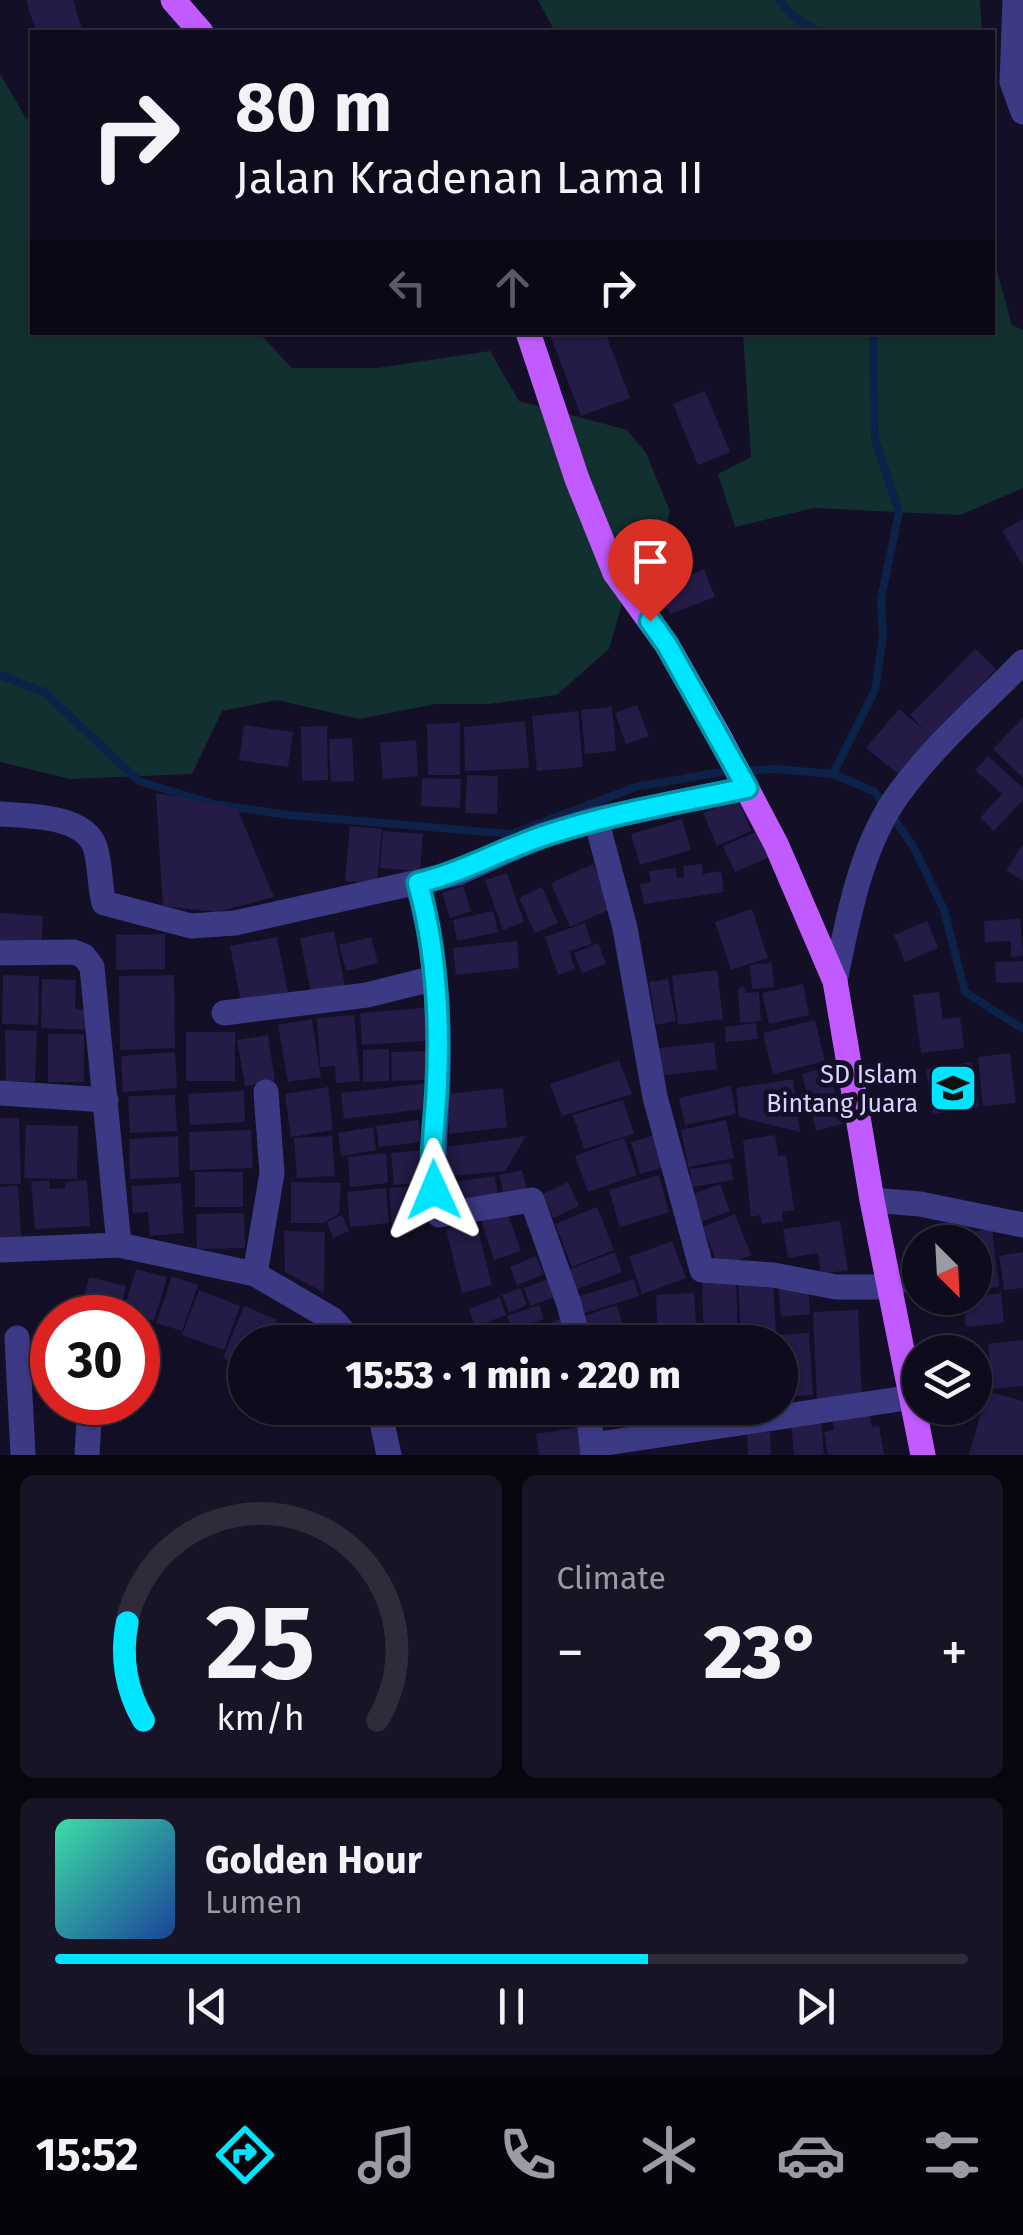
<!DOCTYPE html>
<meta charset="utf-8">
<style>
:root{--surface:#0e0b1c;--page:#171425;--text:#f1f3f6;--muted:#9b9ba3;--line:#2e2b3b;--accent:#00e5ff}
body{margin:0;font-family:"Fira Sans",sans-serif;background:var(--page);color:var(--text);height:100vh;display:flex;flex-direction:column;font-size:38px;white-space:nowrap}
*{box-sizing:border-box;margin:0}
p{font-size:32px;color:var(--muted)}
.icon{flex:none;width:55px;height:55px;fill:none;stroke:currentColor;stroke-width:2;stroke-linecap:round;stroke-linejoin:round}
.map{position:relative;height:1455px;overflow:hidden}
.sheet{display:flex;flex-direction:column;gap:20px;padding:20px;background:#08060f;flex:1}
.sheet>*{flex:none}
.guide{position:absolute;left:30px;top:30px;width:965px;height:305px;border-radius:0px;box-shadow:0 2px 8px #0004,0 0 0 2px var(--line);background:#0e0b1c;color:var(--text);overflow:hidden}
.needle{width:65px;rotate:156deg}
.tools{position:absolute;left:902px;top:1225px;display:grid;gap:20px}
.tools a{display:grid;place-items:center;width:90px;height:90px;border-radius:50%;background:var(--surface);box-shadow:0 2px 8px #0004,0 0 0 2px var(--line);font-size:50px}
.speed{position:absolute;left:30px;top:1295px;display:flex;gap:20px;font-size:50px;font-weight:700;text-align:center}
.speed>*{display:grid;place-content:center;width:130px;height:130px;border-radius:50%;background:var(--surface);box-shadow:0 2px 8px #0004,0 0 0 2px var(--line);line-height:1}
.speed .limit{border:15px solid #d22;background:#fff;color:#111}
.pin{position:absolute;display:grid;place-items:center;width:85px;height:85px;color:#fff;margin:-102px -42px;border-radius:50% 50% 50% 0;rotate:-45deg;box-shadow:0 0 10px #0007}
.pin .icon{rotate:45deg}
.me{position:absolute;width:110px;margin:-55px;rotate:359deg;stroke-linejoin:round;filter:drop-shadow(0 0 8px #0008)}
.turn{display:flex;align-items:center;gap:35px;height:210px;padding:0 40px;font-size:45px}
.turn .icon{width:130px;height:130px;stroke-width:2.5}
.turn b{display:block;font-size:70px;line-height:85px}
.lanes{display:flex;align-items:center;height:95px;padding:0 40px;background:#0003;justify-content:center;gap:50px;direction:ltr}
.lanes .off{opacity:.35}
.big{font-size:75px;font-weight:800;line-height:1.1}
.sheet .card{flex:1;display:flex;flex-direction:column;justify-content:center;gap:15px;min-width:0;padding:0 35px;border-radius:15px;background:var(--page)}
.sheet .dial{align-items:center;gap:0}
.dial svg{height:260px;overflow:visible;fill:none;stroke:var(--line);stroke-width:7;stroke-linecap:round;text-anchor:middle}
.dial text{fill:var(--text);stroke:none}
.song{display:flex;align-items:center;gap:30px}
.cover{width:120px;height:120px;border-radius:15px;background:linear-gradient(135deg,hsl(160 70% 55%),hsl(220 70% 35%))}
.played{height:10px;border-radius:5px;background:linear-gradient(90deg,var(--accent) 65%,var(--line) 65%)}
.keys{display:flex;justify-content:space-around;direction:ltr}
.heat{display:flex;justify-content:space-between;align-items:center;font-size:55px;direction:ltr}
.sheet .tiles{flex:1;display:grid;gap:20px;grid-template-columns:1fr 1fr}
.card:last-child{grid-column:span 2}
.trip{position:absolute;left:228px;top:1325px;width:570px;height:100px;border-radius:50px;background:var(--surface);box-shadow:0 2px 8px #0004,0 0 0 2px var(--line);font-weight:800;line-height:100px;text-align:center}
.tab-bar{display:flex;height:160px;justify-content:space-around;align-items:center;background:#06040b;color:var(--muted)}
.tab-bar .icon{width:70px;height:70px}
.tab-bar .selected{color:var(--accent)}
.tab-bar b{font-size:45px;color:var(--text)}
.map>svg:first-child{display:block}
.green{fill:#12302f}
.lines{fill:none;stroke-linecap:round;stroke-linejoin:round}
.stream{stroke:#0c2248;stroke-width:8}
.building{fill:#241b47}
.minor{stroke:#3d3a85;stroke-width:25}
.major{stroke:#c25bff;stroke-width:25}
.route-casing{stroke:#0095a6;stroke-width:25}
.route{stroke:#00e5ff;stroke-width:18}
.labels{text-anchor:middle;stroke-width:10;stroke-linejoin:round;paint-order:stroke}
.poi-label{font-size:25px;fill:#d9d4ff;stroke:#130f26;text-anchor:end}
</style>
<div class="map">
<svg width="1023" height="1455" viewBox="0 0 1023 1455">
<rect width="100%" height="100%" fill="#130f26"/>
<path class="green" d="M538 0H980L982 32H555Z
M0 74 26 118 32 120V332L259 333 292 368H377L490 351 519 401 627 430 646 453 670 511 664 536 634 562 609 649 557 695 489 704H436L359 719 277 700 222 711 192 774 70 779 0 762Z
M993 257 1012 325 1023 330V488L960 515 814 508 735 527 718 474 751 457 743 333 992 332Z"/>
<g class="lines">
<path class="stream" d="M779 0 794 17 818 32
M0 675 44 692 139 781 213 804 289 815 511 834 636 787 714 773 775 769 833 774 875 792 913 846 944 910 965 992 1023 1029
M833 774 875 690 883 637 881 599 899 512 875 439 873 332"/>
</g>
<path class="building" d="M26 0H73L83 32H36Z
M549 332H605L630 398 581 416Z
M705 391 730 452 698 465 673 404Z
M1023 519V566L1002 531Z
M704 569 715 597 670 614 659 587Z
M975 649 996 669 898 774 866 748 899 709 925 731 910 715Z
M637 705 649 736 626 744 615 713Z
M612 707 616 751 585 754 581 710Z
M578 711 583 767 537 771 532 716Z
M1023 718V778L993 749Z
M525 721 529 768 465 771 464 727Z
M460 723V775H428L427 724Z
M244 725 293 732 288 767 239 760Z
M327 726 328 780 302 781 301 727Z
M352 738 354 781 331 782 329 739Z
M416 740 418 776 383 779 380 743Z
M988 756 1023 788V800L994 831 980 818 1002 794 975 770Z
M467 775 498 776 497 814 465 813Z
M422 778 461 779 460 808 421 806Z
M156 793 237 808 274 897 216 912 163 906Z
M738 799 751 831 717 846 703 813Z
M682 819 691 850 640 865 631 834Z
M350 826 382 829 377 884 345 881Z
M761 830 772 856 735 872 723 846Z
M383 831 423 834 420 871 380 868Z
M1023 844V881L1006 870Z
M593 864 613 908 570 927 551 883Z
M702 864 703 874 721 871 724 892 644 904 640 884 651 882 649 871 676 868 677 878 684 877 683 866Z
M507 873 524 922 503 930 485 880Z
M463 886 471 911 450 918 442 893Z
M542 887 558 923 535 933 519 898Z
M752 909 768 958 731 970 715 922Z
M493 911 498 932 457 941 453 920Z
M0 913 43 916 41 948 0 946Z
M1020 919 1023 956 1011 957V941L985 942 984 921Z
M927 921 938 948 905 962 894 935Z
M585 923 592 944 569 951 575 969 558 975 545 937Z
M334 931 345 986 311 993 300 938Z
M165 934V969L116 970V935Z
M277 937 288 992 241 1002 230 946Z
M371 937 378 963 346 971 339 945Z
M517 941 519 968 456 975 453 948Z
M598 943 606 964 582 973 574 953Z
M1023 961V982L996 983 995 962Z
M772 963 774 987 752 989 750 965Z
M717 970 723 1019 678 1025 672 976Z
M3 975 39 976 38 1025 2 1024Z
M174 975 175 1048 120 1050 119 976Z
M42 979 76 980 75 1009 89 1010 88 1030 41 1028Z
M668 979 676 1021 656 1025 649 982Z
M803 984 809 1015 769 1024 762 993Z
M744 986 746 993 759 992 761 1021 740 1023 738 989Z
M939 992 943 1019 960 1017 964 1048 921 1053 913 995Z
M434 1007 436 1040 362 1045 360 1013Z
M354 1015 360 1081 336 1083 335 1066 320 1067 317 1018Z
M312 1019 321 1077 288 1082 278 1025Z
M815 1020 825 1061 773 1074 763 1033Z
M756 1023 758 1039 726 1042 725 1027Z
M5 1030 37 1031 35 1082 6 1081Z
M186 1032H235V1081H186Z
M48 1034H84V1082H48Z
M268 1035 275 1081 245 1086 237 1040Z
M714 1042 717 1069 657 1076 654 1049Z
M389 1049V1081L363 1082V1050Z
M426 1051 427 1080 392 1081 391 1052Z
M175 1052 177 1088 123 1092 121 1056Z
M1010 1053 1016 1103 983 1106 978 1057Z
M619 1060 632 1094 562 1116 550 1084Z
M972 1062 979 1107 933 1114 926 1069Z
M828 1067 843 1124 816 1131 802 1074Z
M793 1079 800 1132 739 1117 736 1088Z
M429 1083 432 1108 344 1119 341 1093Z
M731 1086 736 1114 685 1125 679 1098Z
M328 1087 333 1130 291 1137 285 1094Z
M503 1088 507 1127 449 1134 446 1094Z
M244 1091 245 1122 190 1125 188 1094Z
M175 1095 177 1131 130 1133 128 1096Z
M623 1100 634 1134 584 1149 573 1115Z
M0 1118H19L21 1184H0Z
M418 1120 421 1142 379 1147 376 1126Z
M726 1120 734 1158 688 1167 681 1130Z
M26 1125 78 1126 77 1179 24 1178Z
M373 1127 376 1150 341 1156 338 1133Z
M251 1130 253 1168 190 1170 189 1132Z
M659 1134 668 1166 640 1174 631 1142Z
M775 1135 778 1156 786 1155 794 1210 782 1212 783 1221 762 1224 760 1215 751 1217 743 1140Z
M178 1136 179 1177 130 1179 129 1139Z
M332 1136 335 1176 297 1178 294 1138Z
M526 1136 505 1171 442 1177 439 1148Z
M624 1138 637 1175 588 1192 575 1156Z
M428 1150 431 1182 394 1185 391 1153Z
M386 1153 388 1183 350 1187 348 1157Z
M731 1163 733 1180 692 1187 690 1169Z
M522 1170 529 1196 506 1202 499 1175Z
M195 1172H243V1207H195Z
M659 1175 669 1212 620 1227 609 1190Z
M495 1176 499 1205 443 1213 439 1184Z
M49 1180 50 1189 65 1188V1182L87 1180 90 1226 35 1229 31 1182Z
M291 1182 341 1183 339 1214 323 1223H291Z
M568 1182 579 1206 553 1218 543 1194Z
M181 1183 184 1233 150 1236 148 1212 133 1213 131 1186Z
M720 1184 730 1211 701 1222 691 1195Z
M18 1185 22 1248 0 1250V1187Z
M425 1185 429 1221 392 1225 389 1188Z
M386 1188 389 1223 350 1227 347 1192Z
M597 1207 614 1250 572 1267 555 1224Z
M506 1209 521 1251 494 1260 480 1218Z
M244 1213 245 1248 197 1249 196 1214Z
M735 1214 751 1255 719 1268 703 1227Z
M342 1215 349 1231 333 1238 327 1222Z
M476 1221 492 1285 462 1293 446 1229Z
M840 1221 848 1270 821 1274 818 1253 788 1258 783 1229Z
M954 1221 956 1242H937L934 1224Z
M992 1229 999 1287 975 1290V1242H962L961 1233Z
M284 1231 325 1232 324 1293 285 1272Z
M672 1241 686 1278 642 1294 629 1257Z
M615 1252 622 1272 572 1291 565 1271Z
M1023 1252V1288L1004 1290 999 1256Z
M536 1256 544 1274 517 1285 510 1267Z
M136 1269 167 1277 154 1321 123 1313Z
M172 1276 198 1285 182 1331 156 1323Z
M89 1277 126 1286 118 1318 79 1316Z
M553 1277 560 1295 530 1306 524 1288Z
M773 1277 776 1334 741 1336 738 1279Z
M634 1279 639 1296 582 1314 577 1297Z
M736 1279 738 1342H704L702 1280Z
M808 1282 810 1314 781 1317 778 1285Z
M520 1288 527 1305 509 1313 502 1295Z
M199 1290 240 1306 224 1350 182 1335Z
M694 1293 697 1342H658L656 1295Z
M1001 1293 1004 1323 966 1327 962 1298Z
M500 1297 506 1315 475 1327 469 1309Z
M539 1305 544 1319 512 1330 507 1316Z
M617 1305 628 1342H593L584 1316Z
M244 1306 277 1320 268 1342H245V1367L223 1358Z
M858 1310 862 1400 817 1402 813 1312Z
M566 1317 575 1342H555L549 1323Z
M315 1320 337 1329 331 1342H304Z
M278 1322 305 1332 301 1342H269Z
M520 1333 523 1341 550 1333 553 1342H494Z
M809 1333 813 1395 783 1397 780 1335Z
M1023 1340V1386L992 1389 988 1344Z
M987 1391 1023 1401V1455H969Z
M520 1408H584L527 1428Z
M601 1408H654L655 1416 603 1423Z
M869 1411 872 1427 879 1426 884 1455H828L824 1432 834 1430 832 1417Z
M821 1419 824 1455H794L791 1422Z
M584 1426 587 1455H539L536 1434Z
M770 1428 771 1455H748L747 1429Z"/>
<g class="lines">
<path class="minor" d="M1015 0 1012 82 1023 112
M0 814C27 816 85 815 95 847 101 865 99 885 104 903L191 926 235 923 458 873 543 835 596 819 747 788
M596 819 625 928 655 1097 702 1270 773 1275 836 1287H893
M417 883C436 947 440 1014 438 1081 436 1126 431 1167 437 1211L439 1215 532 1200 569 1304 579 1342
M0 953 74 952 84 956 92 967 119 1245
M835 981C848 918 861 844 900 792 935 744 982 704 1023 662
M224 1013 367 995 435 978
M0 1093 106 1100
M872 1200 920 1204 1023 1225
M0 1250 119 1245 255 1274 332 1319 353 1342
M255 1274 272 1173 266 1092
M17 1338 23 1455
M379 1408 389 1455
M588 1408 593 1455
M592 1445 913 1397
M87 1455 90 1402"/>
<path class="major" d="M173 0 201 32
M528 332 577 479 615 573 667 645 721 740 776 844 835 981 872 1200 923 1455"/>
</g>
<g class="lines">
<g class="route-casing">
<path id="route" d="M434 1190C429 1154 436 1118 437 1082 440 1014 436 948 418 883 464 872 504 848 549 834 613 813 680 802 747 788L667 645 650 621"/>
</g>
<use href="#route" class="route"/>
</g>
<defs>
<g id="school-square" transform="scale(2.5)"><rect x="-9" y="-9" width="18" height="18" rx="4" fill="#00e5ff" stroke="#130f26"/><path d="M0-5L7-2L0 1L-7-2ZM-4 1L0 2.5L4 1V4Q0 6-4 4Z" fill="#111"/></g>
</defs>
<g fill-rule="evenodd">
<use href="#school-square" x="953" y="1088"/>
</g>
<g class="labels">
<g class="poi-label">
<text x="918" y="1083">SD Islam<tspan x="918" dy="29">Bintang Juara</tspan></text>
</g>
</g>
</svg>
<div class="tools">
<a><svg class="needle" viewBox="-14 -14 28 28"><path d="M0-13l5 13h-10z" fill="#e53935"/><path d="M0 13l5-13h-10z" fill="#9b9ba3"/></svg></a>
<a><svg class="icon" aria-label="layers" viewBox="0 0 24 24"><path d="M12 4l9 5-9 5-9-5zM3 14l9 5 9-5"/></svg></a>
</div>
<div class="speed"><div class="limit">30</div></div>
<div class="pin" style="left:650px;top:621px;background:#d93025"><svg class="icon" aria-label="arrive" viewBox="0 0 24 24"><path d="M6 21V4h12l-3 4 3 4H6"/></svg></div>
<svg class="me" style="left:434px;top:1190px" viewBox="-20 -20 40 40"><path d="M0-17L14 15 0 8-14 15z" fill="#00e5ff" stroke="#fff" stroke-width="4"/></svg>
<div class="trip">15:53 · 1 min · 220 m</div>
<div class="guide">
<div class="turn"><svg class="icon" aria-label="right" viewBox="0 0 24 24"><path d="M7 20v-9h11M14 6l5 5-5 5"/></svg><div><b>80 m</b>Jalan Kradenan Lama II</div></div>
<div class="lanes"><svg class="icon off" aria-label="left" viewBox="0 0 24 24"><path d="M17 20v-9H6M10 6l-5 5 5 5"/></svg><svg class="icon off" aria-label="ahead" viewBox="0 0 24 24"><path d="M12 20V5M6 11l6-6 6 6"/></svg><svg class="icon" aria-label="right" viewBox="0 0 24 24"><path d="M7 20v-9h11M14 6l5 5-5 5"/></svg></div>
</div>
</div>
<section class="sheet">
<div class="tiles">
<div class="card dial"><svg viewBox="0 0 100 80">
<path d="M14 69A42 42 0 1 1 86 69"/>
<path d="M14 69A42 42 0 0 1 9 39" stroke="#00e5ff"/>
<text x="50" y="56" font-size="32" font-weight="700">25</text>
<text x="50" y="72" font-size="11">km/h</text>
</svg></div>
<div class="card"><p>Climate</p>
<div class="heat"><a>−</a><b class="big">23°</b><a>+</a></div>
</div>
<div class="card">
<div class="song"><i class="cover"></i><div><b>Golden Hour</b><p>Lumen</p></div></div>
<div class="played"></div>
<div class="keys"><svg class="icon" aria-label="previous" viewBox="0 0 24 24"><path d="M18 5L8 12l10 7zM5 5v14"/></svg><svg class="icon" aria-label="pause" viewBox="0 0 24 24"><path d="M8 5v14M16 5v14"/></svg><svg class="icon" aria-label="next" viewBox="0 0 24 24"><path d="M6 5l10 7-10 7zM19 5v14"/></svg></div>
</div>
</div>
</section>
<nav class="tab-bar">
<b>15:52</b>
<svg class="icon selected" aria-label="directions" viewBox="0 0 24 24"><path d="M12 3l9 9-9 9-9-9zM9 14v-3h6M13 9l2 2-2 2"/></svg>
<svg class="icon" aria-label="music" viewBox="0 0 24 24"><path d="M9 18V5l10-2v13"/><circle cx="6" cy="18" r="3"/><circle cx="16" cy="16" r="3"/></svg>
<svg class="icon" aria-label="phone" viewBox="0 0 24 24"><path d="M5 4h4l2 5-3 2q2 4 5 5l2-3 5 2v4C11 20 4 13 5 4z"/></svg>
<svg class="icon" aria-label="climate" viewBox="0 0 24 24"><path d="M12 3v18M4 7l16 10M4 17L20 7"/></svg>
<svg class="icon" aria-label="car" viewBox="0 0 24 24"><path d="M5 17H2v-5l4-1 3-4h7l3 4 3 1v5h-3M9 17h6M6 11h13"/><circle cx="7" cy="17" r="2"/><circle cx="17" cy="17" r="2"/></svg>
<svg class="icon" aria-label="filters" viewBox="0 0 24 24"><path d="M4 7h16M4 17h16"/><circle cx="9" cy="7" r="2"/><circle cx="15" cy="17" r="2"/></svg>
</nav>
